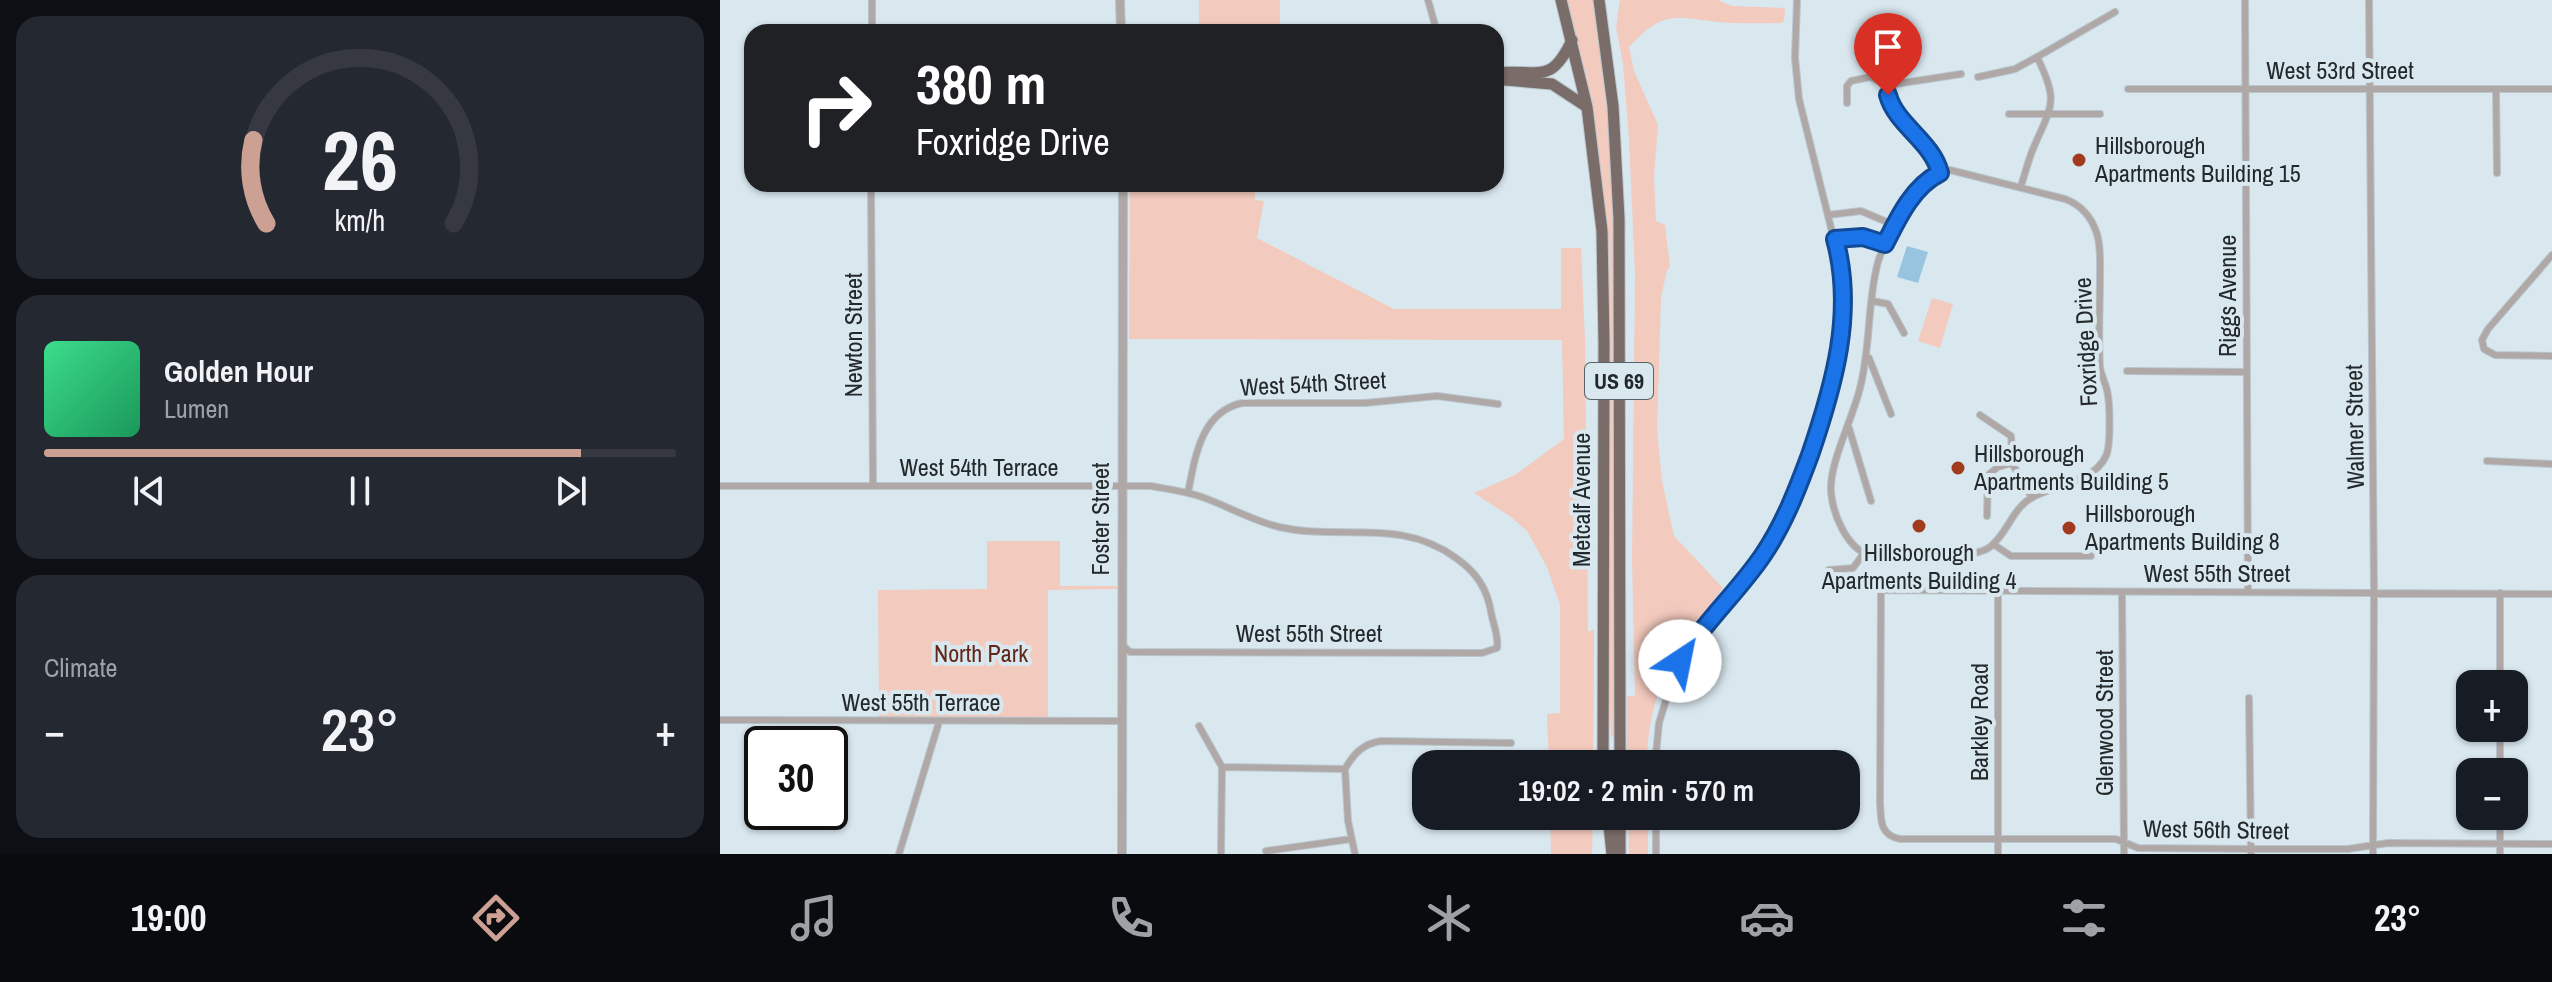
<!DOCTYPE html>
<meta charset="utf-8">
<style>
:root{--surface:#171b24;--page:#242831;--text:#f1f3f6;--muted:#9ea1a6;--line:#363941;--accent:#cda094}
body{margin:0;font-family:"Archivo Narrow",sans-serif;background:var(--page);color:var(--text);height:100vh;display:flex;flex-direction:column;font-size:30px;white-space:nowrap}
*{box-sizing:border-box;margin:0}
p{font-size:26px;color:var(--muted)}
.icon{flex:none;width:44px;height:44px;fill:none;stroke:currentColor;stroke-width:2;stroke-linecap:round;stroke-linejoin:round}
.map{position:relative;flex:1;overflow:hidden}
.sheet{display:flex;flex-direction:column;gap:16px;padding:16px;background:#0d0f14;width:720px}
.sheet>*{flex:none}
.guide{position:absolute;left:24px;top:24px;width:760px;height:168px;border-radius:24px;box-shadow:0 2px 6px #0004;background:#202124;color:#fff;overflow:hidden}
.fabs{position:absolute;left:1736px;top:670px;display:grid;gap:16px}
.fabs a{display:grid;place-items:center;width:72px;height:72px;border-radius:16px;background:var(--surface);box-shadow:0 2px 6px #0004;font-size:40px}
.speed{position:absolute;left:24px;top:726px;display:flex;gap:16px;font-size:40px;font-weight:700;text-align:center}
.speed>*{display:grid;place-content:center;width:104px;height:104px;border-radius:50%;background:var(--surface);box-shadow:0 2px 6px #0004;line-height:1}
.speed .limit{border:4px solid #111;border-radius:12px;background:#fff;color:#111}
.pin{position:absolute;display:grid;place-items:center;width:68px;height:68px;color:#fff;margin:-82px -34px;border-radius:50% 50% 50% 0;rotate:-45deg;box-shadow:0 0 8px #0007}
.pin .icon{rotate:45deg}
.me{position:absolute;width:88px;margin:-44px;rotate:34deg;stroke-linejoin:round;filter:drop-shadow(0 0 6px #0008)}
.turn{display:flex;align-items:center;gap:28px;height:168px;padding:0 40px;font-size:36px}
.turn .icon{width:104px;height:104px;stroke-width:2.5}
.turn b{display:block;font-size:56px;line-height:68px}
.big{font-size:60px;font-weight:600;line-height:1.1}
.sheet .tile{flex:1;display:flex;flex-direction:column;justify-content:center;gap:12px;min-width:0;padding:0 28px;border-radius:24px;background:var(--page)}
.sheet .dial{align-items:center;gap:0}
.dial svg{height:208px;overflow:visible;fill:none;stroke:var(--line);stroke-width:7;stroke-linecap:round;text-anchor:middle}
.dial text{fill:var(--text);stroke:none}
.song{display:flex;align-items:center;gap:24px}
.cover{width:96px;height:96px;border-radius:12px;background:linear-gradient(135deg,hsl(150 70% 55%),hsl(150 70% 35%))}
.played{height:8px;border-radius:4px;background:linear-gradient(90deg,var(--accent) 85%,var(--line) 85%)}
.keys{display:flex;justify-content:space-around;direction:ltr}
.heat{display:flex;justify-content:space-between;align-items:center;font-size:44px;direction:ltr}
.trip{position:absolute;left:692px;top:750px;width:448px;height:80px;border-radius:24px;background:var(--surface);box-shadow:0 2px 6px #0004;font-weight:600;line-height:80px;text-align:center}
.dock{display:flex;height:128px;justify-content:space-around;align-items:center;background:#090b0e;color:var(--muted)}
.dock .icon{width:56px;height:56px}
.dock .on{color:var(--accent)}
.dock b{font-size:36px;color:var(--text)}
main{display:flex;flex:1;min-height:0}
.map>svg:first-child{display:block}
.green{fill:#f3cabe}
.water{fill:#98c4df}
.lines{fill:none;stroke-linecap:round;stroke-linejoin:round}
.minor-casing{stroke:#b8c5cc;stroke-width:8}
.tertiary-casing{stroke:#b8c5cc;stroke-width:10}
.trunk-casing{stroke:#b8c5cc;stroke-width:13}
.minor{stroke:#afa8a6;stroke-width:6}
.tertiary{stroke:#afa8a6;stroke-width:8}
.trunk{stroke:#7a6c68;stroke-width:11}
.route-casing{stroke:#114b97;stroke-width:20}
.route{stroke:#1a73e8;stroke-width:14}
.poi-dot{fill:#a23a1d;stroke:#d9e7ef;stroke-width:3}
.labels{text-anchor:middle;stroke-width:8;stroke-linejoin:round;paint-order:stroke}
.shield{fill:#d9e7ef;stroke:#5a6166;stroke-width:2}
.shield-label{font-size:22px;font-weight:bold;fill:#23282b}
.street-label{font-size:24px;fill:#23282b;stroke:#d9e7ef}
.poi-label{font-size:24px;fill:#23282b;stroke:#d9e7ef;text-anchor:start}
.park-label{font-size:24px;fill:#622717;stroke:#d9e7ef}
</style>
<main>
<section class="sheet">
<div class="tile dial"><svg viewBox="0 0 100 80">
<path d="M14 69A42 42 0 1 1 86 69"/>
<path d="M14 69A42 42 0 0 1 9 37" stroke="#cda094"/>
<text x="50" y="56" font-size="32" font-weight="700">26</text>
<text x="50" y="72" font-size="11">km/h</text>
</svg></div>
<div class="tile">
<div class="song"><i class="cover"></i><div><b>Golden Hour</b><p>Lumen</p></div></div>
<div class="played"></div>
<div class="keys"><svg class="icon" aria-label="previous" viewBox="0 0 24 24"><path d="M18 5L8 12l10 7zM5 5v14"/></svg><svg class="icon" aria-label="pause" viewBox="0 0 24 24"><path d="M8 5v14M16 5v14"/></svg><svg class="icon" aria-label="next" viewBox="0 0 24 24"><path d="M6 5l10 7-10 7zM19 5v14"/></svg></div>
</div>
<div class="tile"><p>Climate</p>
<div class="heat"><a>−</a><b class="big">23°</b><a>+</a></div>
</div>
</section>
<div class="map">
<svg width="1832" height="854" viewBox="0 0 1832 854">
<rect width="100%" height="100%" fill="#d9e7ef"/>
<path class="green" d="M479 0H560V32H479Z
M847 0H873L889 118 893 228 895 738 891 736 889 686 888 322 885 216 875 125Z
M900 0H998L1012 6 1065 8 1064 21 1061 23C1040 23 1019 24 998 22 954 17 943 10 909 47L914 71 938 125 934 177 936 221 945 225 950 267 947 270 941 297 937 430 942 481 954 536 1003 588C958 644 927 690 927 764H907V696H915L912 561 915 274 909 138 903 64 896 27Z
M410 184H535V200L544 201 537 238 674 309H841V248H861L865 341 868 632 874 629 873 764H829L827 714 840 713V605L827 567 807 531 791 517 754 493 795 475 844 439 842 340 409 339Z
M1212 298 1233 304 1220 348 1198 341Z
M267 541H340V586H397V589L328 590V718H159L158 590 267 589Z
M830 816H873L872 854H831Z
M908 816H928V854H909Z"/>
<path class="water" d="M1187 246 1208 252 1198 283 1177 277Z"/>
<g class="lines">
<g class="minor-casing">
<path id="minor" d="M152 0V32
M708 0 717 32
M1525 0 1528 592
M1649 0 1654 593 1653 854
M1258 77 1295 69 1317 57
M1408 89H1832
M1776 89 1777 173
M1127 103V86L1131 81 1150 77 1171 87
M1289 114H1380
M1230 170 1345 199C1361 205 1372 218 1377 234 1381 247 1380 262 1380 276 1380 306 1378 337 1380 367 1381 375 1385 382 1387 390 1390 402 1391 445 1386 456 1374 482 1336 485 1313 497 1292 508 1288 533 1270 547 1255 559 1170 562 1151 556 1127 549 1113 515 1111 492 1109 463 1133 418 1140 388 1151 346 1147 302 1158 262 1165 240 1176 221 1189 203 1200 187 1210 174 1230 170Z
M1220 173C1212 142 1169 119 1168 92L1176 84 1241 74
M151 184 153 485
M1301 186C1305 174 1308 161 1313 149 1331 106 1340 103 1317 57L1395 12
M1108 215 1141 211 1174 225
M1115 239 1143 237 1165 244
M1832 255 1768 329 1762 340 1764 349 1775 355 1832 356
M1153 301 1168 304 1184 333
M1149 358 1171 414
M1407 371 1526 372
M1260 415 1291 436 1293 465 1312 498
M1129 428 1151 501
M1767 461 1832 464
M0 486H431C447 489 463 491 479 496 506 505 530 520 559 527 621 541 680 517 736 558 756 572 767 588 771 612 773 624 779 636 777 648L762 653 410 652 402 645
M468 493C475 457 481 412 522 403H645L717 396 778 404
M1267 516 1268 475 1278 467 1292 463
M1273 544 1291 556H1371
M1109 570 1133 568 1144 553
M1278 591V854
M1402 592 1404 854
M1780 593V684
M1832 594 1161 590 1160 801C1161 819 1159 835 1180 839H1396L1418 848 1531 849H1628L1668 843 1832 844
M1529 698 1531 854
M0 720 401 721
M479 726 502 767
M1780 728V772
M935 764 939 723 955 670 974 639 1032 570 1061 524 1109 401 1120 354 1121 268 1079 99 1075 58 1077 0
M502 767 625 769C634 753 643 744 661 741L791 743
M625 769 628 821 635 854
M936 816V854
M546 851 631 839
M179 854 219 722
M501 854 502 767
M1780 854V816"/>
</g>
<g class="tertiary-casing">
<path id="tertiary" d="M400 0 401 32
M402 854 403 184"/>
</g>
<g class="trunk-casing">
<path id="trunk" d="M841 0 867 107 882 231 884 343 883 764
M879 0 893 106 899 219 900 764
M776 73C818 68 830 87 852 40
M776 76 785 80 832 84 867 107
M888 816 892 854
M900 816V854"/>
</g>
<use href="#minor" class="minor"/>
<use href="#tertiary" class="tertiary"/>
<use href="#trunk" class="trunk"/>
</g>
<g class="lines">
<g class="route-casing">
<path id="route" d="M960 661C984 622 1018 592 1043 555 1064 524 1077 490 1090 455 1114 385 1135 312 1115 239L1143 237 1165 244C1178 218 1193 186 1220 173 1212 141 1176 125 1168 95"/>
</g>
<use href="#route" class="route"/>
</g>
<g class="poi-dot">
<circle cx="1359" cy="160" r="8"/>
<circle cx="1238" cy="468" r="8"/>
<circle cx="1199" cy="526" r="8"/>
<circle cx="1349" cy="528" r="8"/>
</g>
<g class="labels">
<rect class="shield" x="865" y="363" width="68" height="36" rx="6"/>
<g class="shield-label">
<text x="899" y="389">US 69</text>
</g>
<g class="street-label">
<text x="1620" y="79">West 53rd Street</text>
<text transform="translate(1508 296) rotate(-90)" y="8">Riggs Avenue</text>
<text transform="translate(134 335) rotate(-90)" y="8">Newton Street</text>
<text transform="translate(1366 342) rotate(-93)" y="8">Foxridge Drive</text>
<text transform="translate(593 384) rotate(-3)" y="8">West 54th Street</text>
<text transform="translate(1635 427) rotate(-91)" y="8">Walmer Street</text>
<text x="259" y="476">West 54th Terrace</text>
<text transform="translate(862 500) rotate(-90)" y="8">Metcalf Avenue</text>
<text transform="translate(381 519) rotate(-90)" y="8">Foster Street</text>
<text x="1497" y="582">West 55th Street</text>
<text x="589" y="642">West 55th Street</text>
<text x="201" y="711">West 55th Terrace</text>
<text transform="translate(1260 722) rotate(-90)" y="8">Barkley Road</text>
<text transform="translate(1385 723) rotate(-90)" y="8">Glenwood Street</text>
<text transform="translate(1496 830) rotate(1)" y="8">West 56th Street</text>
</g>
<g class="poi-label">
<text x="1375" y="154">Hillsborough<tspan x="1375" dy="28">Apartments Building 15</tspan></text>
<text x="1254" y="462">Hillsborough<tspan x="1254" dy="28">Apartments Building 5</tspan></text>
<text x="1365" y="522">Hillsborough<tspan x="1365" dy="28">Apartments Building 8</tspan></text>
<text x="1199" y="561" text-anchor="middle">Hillsborough<tspan x="1199" dy="28">Apartments Building 4</tspan></text>
</g>
<g class="park-label">
<text x="261" y="662">North Park</text>
</g>
</g>
</svg>
<div class="fabs">
<a>+</a>
<a>−</a>
</div>
<div class="speed"><div class="limit">30</div></div>
<div class="pin" style="left:1168px;top:95px;background:#d93025"><svg class="icon" aria-label="arrive" viewBox="0 0 24 24"><path d="M6 21V4h12l-3 4 3 4H6"/></svg></div>
<svg class="me" style="left:960px;top:661px" viewBox="-20 -20 40 40"><circle r="19" fill="#fff"/><path d="M0-13L10 11 0 6-10 11z" fill="#1a73e8"/></svg>
<div class="trip">19:02 · 2 min · 570 m</div>
<div class="guide">
<div class="turn"><svg class="icon" aria-label="right" viewBox="0 0 24 24"><path d="M7 20v-9h11M14 6l5 5-5 5"/></svg><div><b>380 m</b>Foxridge Drive</div></div>
</div>
</div>
</main>
<nav class="dock">
<b>19:00</b>
<svg class="icon on" aria-label="directions" viewBox="0 0 24 24"><path d="M12 3l9 9-9 9-9-9zM9 14v-3h6M13 9l2 2-2 2"/></svg>
<svg class="icon" aria-label="music" viewBox="0 0 24 24"><path d="M9 18V5l10-2v13"/><circle cx="6" cy="18" r="3"/><circle cx="16" cy="16" r="3"/></svg>
<svg class="icon" aria-label="phone" viewBox="0 0 24 24"><path d="M5 4h4l2 5-3 2q2 4 5 5l2-3 5 2v4C11 20 4 13 5 4z"/></svg>
<svg class="icon" aria-label="climate" viewBox="0 0 24 24"><path d="M12 3v18M4 7l16 10M4 17L20 7"/></svg>
<svg class="icon" aria-label="car" viewBox="0 0 24 24"><path d="M5 17H2v-5l4-1 3-4h7l3 4 3 1v5h-3M9 17h6M6 11h13"/><circle cx="7" cy="17" r="2"/><circle cx="17" cy="17" r="2"/></svg>
<svg class="icon" aria-label="filters" viewBox="0 0 24 24"><path d="M4 7h16M4 17h16"/><circle cx="9" cy="7" r="2"/><circle cx="15" cy="17" r="2"/></svg>
<b>23°</b>
</nav>
